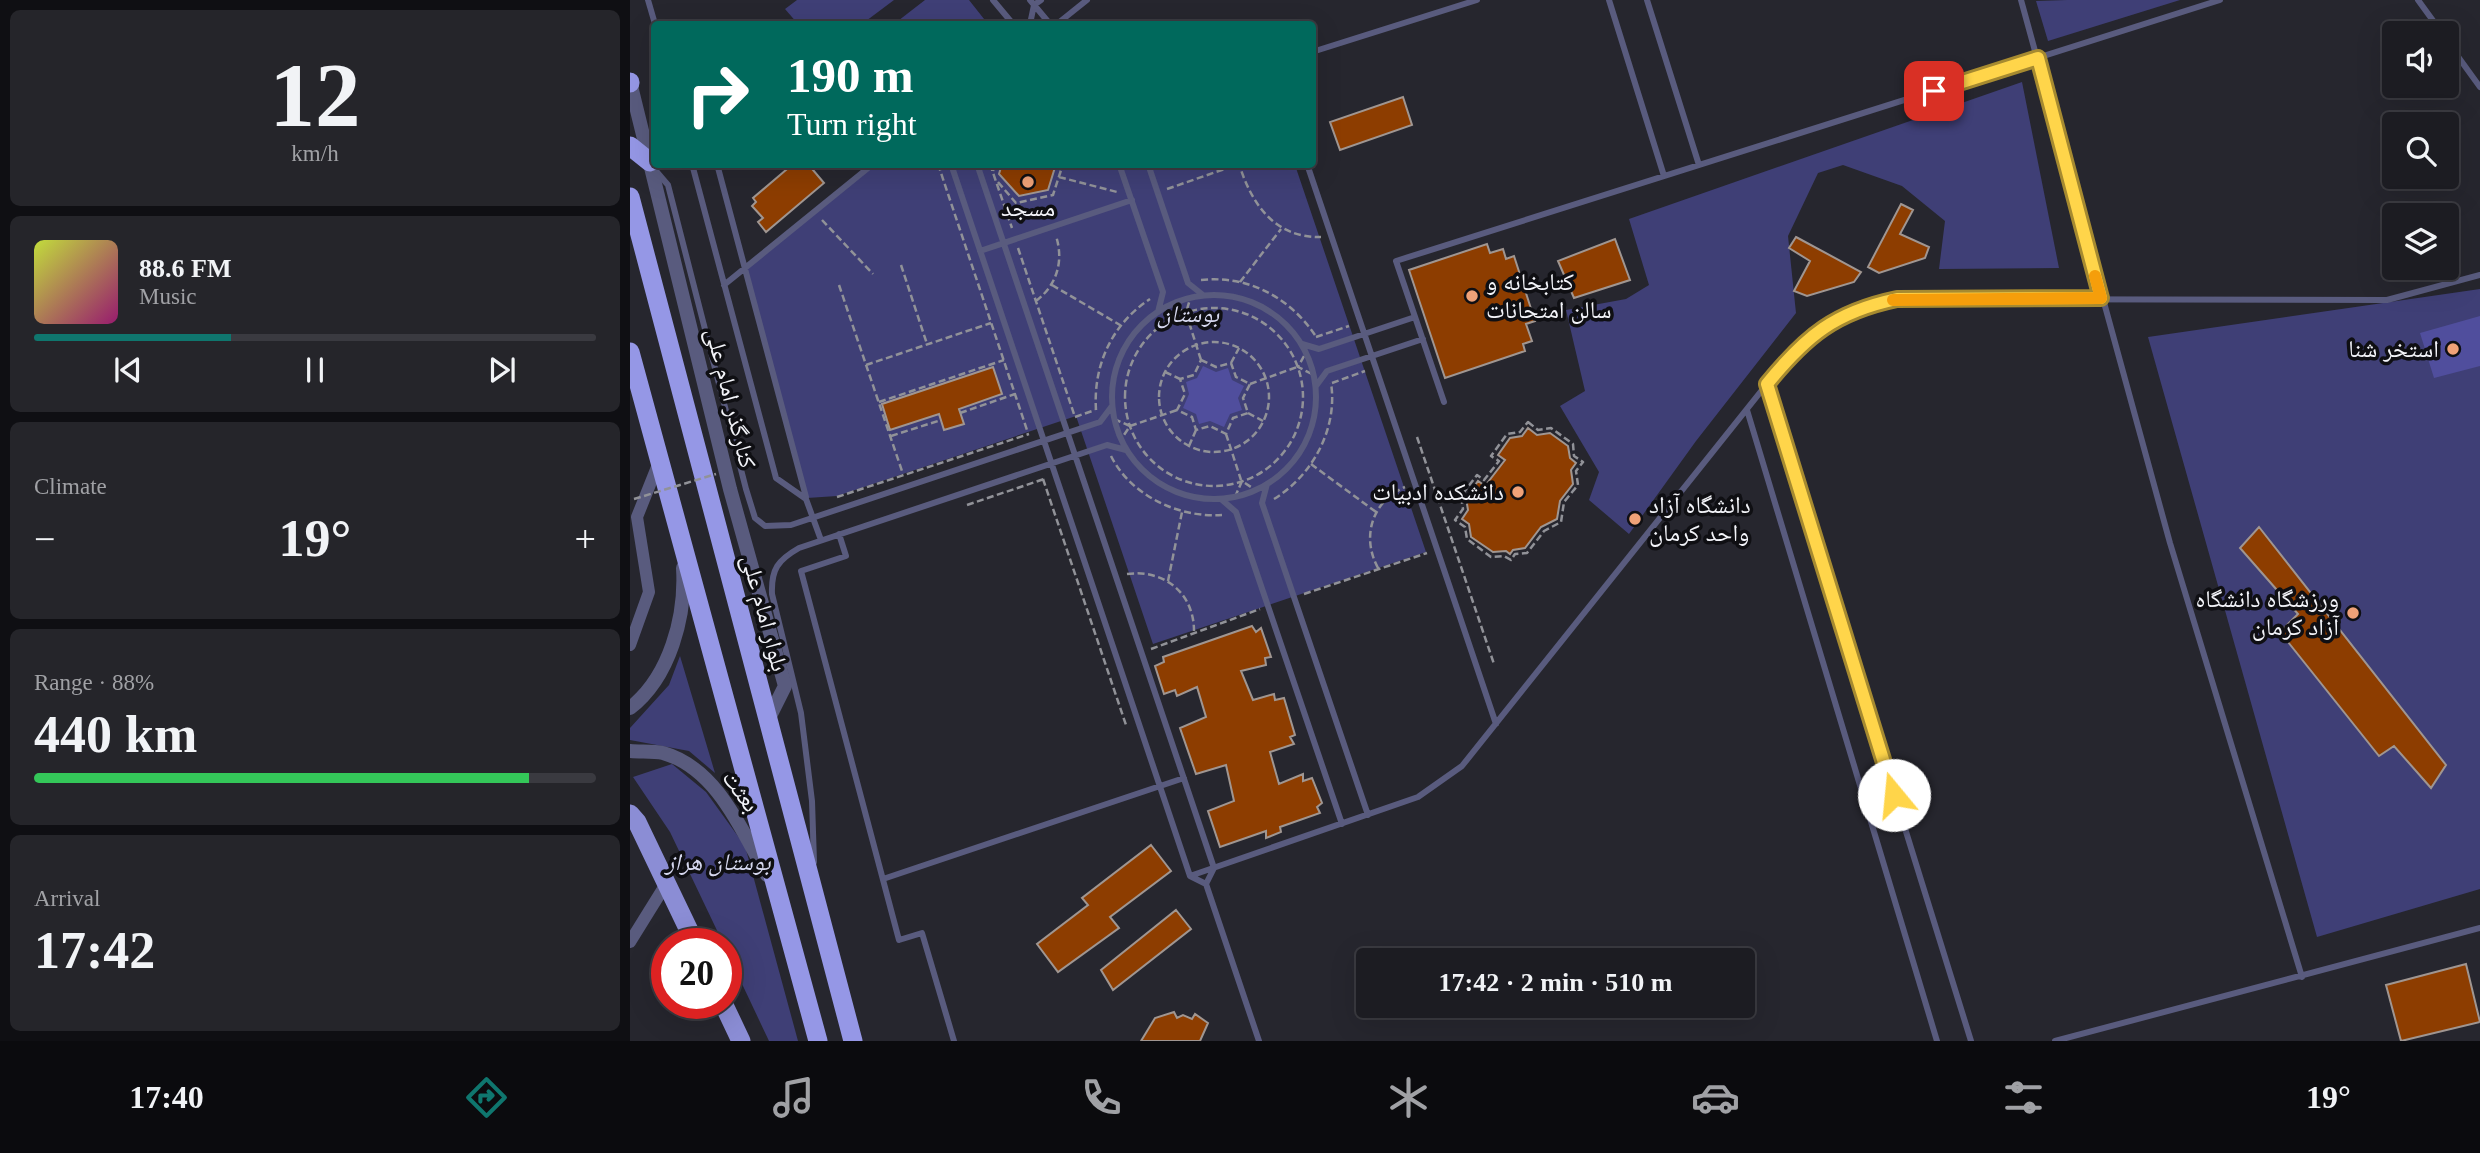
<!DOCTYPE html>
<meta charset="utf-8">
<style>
:root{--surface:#1c1c22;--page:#25252a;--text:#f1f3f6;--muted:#a0a1a5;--line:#3a3a40;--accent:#0f766e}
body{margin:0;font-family:"Times New Roman","Noto Naskh Arabic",serif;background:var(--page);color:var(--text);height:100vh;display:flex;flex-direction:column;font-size:26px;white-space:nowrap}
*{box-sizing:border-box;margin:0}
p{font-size:23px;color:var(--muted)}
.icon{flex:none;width:38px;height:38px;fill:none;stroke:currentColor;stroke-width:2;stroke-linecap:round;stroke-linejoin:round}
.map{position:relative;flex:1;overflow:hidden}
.details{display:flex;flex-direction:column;gap:10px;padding:10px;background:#0f0f13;width:630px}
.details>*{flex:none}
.hud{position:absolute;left:21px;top:21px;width:665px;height:147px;border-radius:7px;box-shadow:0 7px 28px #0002,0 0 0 2px var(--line);background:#00695c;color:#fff;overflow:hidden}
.controls{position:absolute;left:1752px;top:21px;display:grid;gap:14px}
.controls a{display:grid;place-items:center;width:77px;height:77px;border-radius:7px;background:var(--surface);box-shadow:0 7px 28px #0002,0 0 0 2px var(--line);font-size:35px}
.speed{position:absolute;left:21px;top:928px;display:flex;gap:14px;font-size:35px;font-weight:700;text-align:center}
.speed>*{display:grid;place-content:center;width:91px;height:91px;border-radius:50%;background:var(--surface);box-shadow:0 7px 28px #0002,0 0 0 2px var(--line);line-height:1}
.speed .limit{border:10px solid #d22;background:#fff;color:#111}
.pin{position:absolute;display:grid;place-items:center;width:60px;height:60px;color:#fff;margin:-30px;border-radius:14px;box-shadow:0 4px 10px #0006}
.me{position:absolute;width:77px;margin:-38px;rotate:343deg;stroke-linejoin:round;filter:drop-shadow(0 0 5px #0008)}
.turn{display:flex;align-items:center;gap:24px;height:147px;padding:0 21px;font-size:32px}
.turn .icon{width:91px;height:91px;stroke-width:2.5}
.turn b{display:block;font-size:49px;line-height:60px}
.big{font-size:52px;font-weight:800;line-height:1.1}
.details .tile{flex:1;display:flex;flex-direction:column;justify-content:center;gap:10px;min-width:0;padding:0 24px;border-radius:10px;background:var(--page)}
.details .dial{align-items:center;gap:0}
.dial b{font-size:91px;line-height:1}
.song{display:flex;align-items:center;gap:21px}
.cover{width:84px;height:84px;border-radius:10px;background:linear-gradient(135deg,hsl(70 70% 55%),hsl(320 70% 35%))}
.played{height:7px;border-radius:4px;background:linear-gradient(90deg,var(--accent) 35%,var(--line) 35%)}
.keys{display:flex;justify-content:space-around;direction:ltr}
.heat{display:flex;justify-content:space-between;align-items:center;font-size:38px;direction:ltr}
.charge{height:10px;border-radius:5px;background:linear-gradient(90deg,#34c759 88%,var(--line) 0)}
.trip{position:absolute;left:726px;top:948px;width:399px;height:70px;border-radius:7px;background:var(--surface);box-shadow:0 7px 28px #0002,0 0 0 2px var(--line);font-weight:800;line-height:70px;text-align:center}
.dock{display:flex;height:112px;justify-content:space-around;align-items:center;background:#0b0b0e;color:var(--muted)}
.dock .icon{width:49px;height:49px}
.dock .active{color:var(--accent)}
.dock b{font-size:32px;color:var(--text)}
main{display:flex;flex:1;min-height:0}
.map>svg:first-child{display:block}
.green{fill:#3f3f76}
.water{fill:#504e9d}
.building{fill:#8d3d00;stroke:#a09691;stroke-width:2}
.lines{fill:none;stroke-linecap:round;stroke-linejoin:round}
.path{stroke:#919298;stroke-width:2.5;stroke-dasharray:7 3.5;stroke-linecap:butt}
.service{stroke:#595b7e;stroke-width:6}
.minor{stroke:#595b7e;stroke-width:12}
.tertiary{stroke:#595b7e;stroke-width:14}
.primary{stroke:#8b8dd5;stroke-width:19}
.trunk{stroke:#9597e6;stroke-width:19}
.path-bridge{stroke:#919298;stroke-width:2.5;stroke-dasharray:7 3.5;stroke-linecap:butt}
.route-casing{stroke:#a68a30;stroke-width:18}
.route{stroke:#ffd54a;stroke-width:12}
.slow{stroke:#f59e0b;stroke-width:12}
.poi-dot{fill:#f0a278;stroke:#0f0f13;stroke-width:2.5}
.labels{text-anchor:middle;stroke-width:7;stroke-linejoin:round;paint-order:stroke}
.poi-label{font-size:24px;fill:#f3f4f9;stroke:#0f0f13;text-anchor:end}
.park-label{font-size:24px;font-style:italic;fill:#d6d8ef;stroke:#0f0f13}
.street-label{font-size:24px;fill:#f3f4f9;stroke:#0f0f13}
</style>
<main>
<section class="details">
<div class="tile dial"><b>12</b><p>km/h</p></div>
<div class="tile">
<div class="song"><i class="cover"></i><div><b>88.6 FM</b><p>Music</p></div></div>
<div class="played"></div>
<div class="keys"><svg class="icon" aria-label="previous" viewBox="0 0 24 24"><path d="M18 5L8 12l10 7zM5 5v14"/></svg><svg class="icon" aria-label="pause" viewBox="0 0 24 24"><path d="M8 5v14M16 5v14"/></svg><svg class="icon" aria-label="next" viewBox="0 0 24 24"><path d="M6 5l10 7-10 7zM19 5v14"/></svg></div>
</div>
<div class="tile"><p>Climate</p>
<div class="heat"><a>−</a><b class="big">19°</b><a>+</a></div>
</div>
<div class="tile"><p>Range · 88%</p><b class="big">440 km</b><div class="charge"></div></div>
<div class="tile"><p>Arrival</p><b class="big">17:42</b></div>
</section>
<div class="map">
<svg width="1850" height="1041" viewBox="0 0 1850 1041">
<rect width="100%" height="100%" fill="#26262e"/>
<path class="green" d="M167 0H264L232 24H168L155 9Z
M295 0H339L358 24H264Z
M1437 0H1550L1418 41 1406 1Z
M1392 82 1429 268 1309 269 1315 221 1272 186 1213 165 1188 173 1158 236 1166 313 1066 441 999 534 959 500 969 472 930 406 955 391 936 310 996 299 1019 285 999 219Z
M245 165H665L796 552 523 644 446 416 207 496 177 498 116 269Z
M1850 289V889L1687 937 1518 337Z
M50 656 85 773 59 751 0 740V728L39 685Z
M42 764 76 792 115 846 168 1041H139L96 950V943H93L40 832 3 777Z"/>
<path class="water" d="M1850 316V366L1804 378 1790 333Z
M573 366 586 372 598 368 602 380 614 386 608 398 612 410 600 414 594 427 580 421 569 424 566 414 553 408 559 394 556 382 567 378Z"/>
<path class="building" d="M773 97 782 125 710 150 700 122Z
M163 164H178L194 183 136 232 128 222 133 218 122 206 126 202 123 198Z
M372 164H426L418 190 389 196 369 174Z
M1271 204 1283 210 1270 234 1299 247 1295 258 1249 273 1238 267Z
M1166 237 1231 272 1224 282 1177 296 1164 291 1180 261 1159 248Z
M985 239 1000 280 944 298 928 261Z
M857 244 860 253 873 249 876 259 884 256 905 321 896 324 902 341 893 344 895 351 815 378 779 270Z
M363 367 372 394 329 409 334 424 314 430 309 414 260 430 252 404Z
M898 428 907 435 920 433 938 446 940 458 946 463 941 470 943 484 930 501 927 519 911 527 895 548 883 550 880 554 876 551 863 552 841 537 839 524 832 519 838 510 836 498 848 481 855 486 875 460 868 455 880 438 892 436Z
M1629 527 1816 765 1801 788 1764 746 1749 756 1650 632 1668 614 1610 548Z
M622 626 626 632 631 628 641 657 635 658 636 665 611 671 623 700 644 694 645 700 654 698 665 735 660 737 664 744 640 752 649 784 673 774V781L682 778 692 803 687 807 690 813 650 827 651 832 636 838V831L590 847 578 811 604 801 596 765 566 774 550 728 576 717 567 687 547 696 545 690 534 694 525 666 534 662 533 657Z
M521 845 541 871 480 917 489 928 428 972 407 944 458 905 452 898Z
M546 910 561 929 483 990 471 970Z
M1836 964 1850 1022 1771 1041 1756 985Z
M544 1012 547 1018 553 1015 562 1019 565 1014 578 1023 570 1041H511L525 1018Z"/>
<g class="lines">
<path class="path" d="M308 164 398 433
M360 164 382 228
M363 171 365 164
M429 177 487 192
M368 182 386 203 423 195 433 164
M537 189 609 164C622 205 645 238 691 237
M192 220 243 274
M388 248 445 417
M271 265 297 344
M571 280C618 275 659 297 685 335
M610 282 651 229
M209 285 273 474
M422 285 490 325
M406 301C427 285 434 261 426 236
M541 305 556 313 560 299
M495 397a89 89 0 1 1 178 0a89 89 0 1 1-178 0Z
M556 313 571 360
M686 337 719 326
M529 397a55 55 0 1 1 110 0a55 55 0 1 1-110 0Z
M674 356 668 367 682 374
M571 360 586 367 601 363 606 377 620 384 613 398 618 413 603 418 596 434 580 426 566 430 562 417 547 410 555 394 550 379 564 375Z
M601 363 609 348
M236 365 361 323
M535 372 550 379
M702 383 735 371
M620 384 667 367
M249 402 374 360
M466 410C463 365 482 324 520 299
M330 413 385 394
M618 413 633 421
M445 417 465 410
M484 419 500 426 492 438
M898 422 908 430 921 428 943 444 944 456 953 462 946 471 948 485 934 502 931 522 914 531 897 553 885 554 881 560 874 556 861 557 837 539 835 527 825 520 833 509 831 496 847 475 854 480 869 461 861 456 877 434 890 432Z
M500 426 547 410
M596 434 611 480
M261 436 311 420
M787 437 864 664
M559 446 566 430
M481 456C501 496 549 518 592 515
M681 464 746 512
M413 479 496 725
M207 497 399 434
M605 497 612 481 624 489
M644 499C683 475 708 428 701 383
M337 505 414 479
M748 568C731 537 742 501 775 487
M497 574C534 569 564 593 564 631
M538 581 552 512
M674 594 797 553
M521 649 630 609"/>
<path class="service" d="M18 0 25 24
M363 0 383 24
M400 0 420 24
M979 0 1034 176
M1017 0 1069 165
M1391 0 1540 543 1672 977
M1788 0 1812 33
M400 24 404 5 411 0
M427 24 457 0
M1816 40 1850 87
M682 52 847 0
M62 164 146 478 176 499 191 540
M87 164 176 497
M321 164 560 876 576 884 629 1041
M347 164 584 868 576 884
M489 164 533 292 528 312
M518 164 558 283 573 295
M677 164 866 724
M26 171 38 185 116 489 125 518 135 526 161 525 470 422 482 406
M350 251 502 200
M94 285 243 164
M482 397a102 102 0 1 1 204 0a102 102 0 1 1-204 0Z
M672 344 689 349 785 317
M1137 384 1341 1041
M686 386 697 371 793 339
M814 402 766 261 1590 0
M1117 410 1307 1041
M637 484 632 503 738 815
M591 499 606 512 712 824
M209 534 216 556 171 571 269 940 292 933 324 1041
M184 862 182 801 171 713 142 594C141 569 148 560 169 548L477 445 496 450
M560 876 788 797 832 766 1164 350C1196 323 1226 308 1267 299L1757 300 1850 275
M253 879 554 778
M1425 1041 1850 928"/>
<path class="minor" d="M0 645 19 592 7 517 29 462
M0 942 36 884"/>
<path class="tertiary" d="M0 82 100 489 155 686 138 720
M0 708C40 677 56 616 53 568
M0 751C10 752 23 751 33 753 87 768 112 831 137 875"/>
<path class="primary" d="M0 814 7 822 65 943
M93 1003 111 1041"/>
<path class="trunk" d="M0 83V82
M0 146 20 162
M0 197 223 1041
M0 352 188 1041"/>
<path class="path-bridge" d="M4 499 86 474"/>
</g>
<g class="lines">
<g class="route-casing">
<path id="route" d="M1264 795 1137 384C1176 336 1205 312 1267 299L1471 298 1408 58 1304 91"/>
</g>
<use href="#route" class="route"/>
<path class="slow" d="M1263 300 1471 298 1465 276"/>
</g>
<g class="poi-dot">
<circle cx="398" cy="182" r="7"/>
<circle cx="842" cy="296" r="7"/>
<circle cx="1823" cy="349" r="7"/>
<circle cx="888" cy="492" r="7"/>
<circle cx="1005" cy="519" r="7"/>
<circle cx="1723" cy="613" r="7"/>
</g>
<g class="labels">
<g class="poi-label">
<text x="398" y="216" text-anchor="middle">مسجد</text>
<text x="856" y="290" text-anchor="start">کتابخانه و<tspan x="856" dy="28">سالن امتحانات</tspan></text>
<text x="1809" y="357">استخر شنا</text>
<text x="874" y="500">دانشکده ادبیات</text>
<text x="1019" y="513" text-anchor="start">دانشگاه آزاد<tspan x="1019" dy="28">واحد کرمان</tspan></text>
<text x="1709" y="607">ورزشگاه دانشگاه<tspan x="1709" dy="28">آزاد کرمان</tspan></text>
</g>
<g class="park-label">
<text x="558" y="322">بوستان</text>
<text x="88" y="870">بوستان هراز</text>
</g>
<g class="street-label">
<text transform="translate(101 398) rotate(76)" y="8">کنارگذر امام علی</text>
<text transform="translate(135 613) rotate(75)" y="8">بلوار امام علی</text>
<text transform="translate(111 791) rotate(54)" y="8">بعثت</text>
</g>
</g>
</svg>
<div class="controls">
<a><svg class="icon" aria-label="sound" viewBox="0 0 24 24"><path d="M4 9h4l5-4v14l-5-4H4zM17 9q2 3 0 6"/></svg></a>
<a><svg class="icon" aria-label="search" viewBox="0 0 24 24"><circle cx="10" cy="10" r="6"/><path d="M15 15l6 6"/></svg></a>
<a><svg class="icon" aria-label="layers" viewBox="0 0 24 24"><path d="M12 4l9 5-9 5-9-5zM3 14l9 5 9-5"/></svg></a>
</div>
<div class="speed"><div class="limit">20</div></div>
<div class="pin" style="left:1304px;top:91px;background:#d93025"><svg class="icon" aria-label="arrive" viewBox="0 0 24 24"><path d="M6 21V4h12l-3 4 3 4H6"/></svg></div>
<svg class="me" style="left:1264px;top:795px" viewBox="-20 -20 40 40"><circle r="19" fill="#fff"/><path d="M0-13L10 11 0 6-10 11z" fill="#ffd54a"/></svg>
<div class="trip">17:42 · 2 min · 510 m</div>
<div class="hud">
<div class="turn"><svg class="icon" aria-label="right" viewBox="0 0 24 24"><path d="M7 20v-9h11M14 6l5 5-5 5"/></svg><div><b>190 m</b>Turn right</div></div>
</div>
</div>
</main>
<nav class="dock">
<b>17:40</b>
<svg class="icon active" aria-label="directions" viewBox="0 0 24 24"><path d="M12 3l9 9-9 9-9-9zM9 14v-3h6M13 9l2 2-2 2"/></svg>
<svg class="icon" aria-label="music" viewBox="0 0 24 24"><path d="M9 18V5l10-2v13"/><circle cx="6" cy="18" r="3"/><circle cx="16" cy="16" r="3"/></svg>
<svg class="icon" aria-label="phone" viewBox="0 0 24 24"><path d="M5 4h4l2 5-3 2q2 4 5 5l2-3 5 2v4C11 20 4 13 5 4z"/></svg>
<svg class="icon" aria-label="climate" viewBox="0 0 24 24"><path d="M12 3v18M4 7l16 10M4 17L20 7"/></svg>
<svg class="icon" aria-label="car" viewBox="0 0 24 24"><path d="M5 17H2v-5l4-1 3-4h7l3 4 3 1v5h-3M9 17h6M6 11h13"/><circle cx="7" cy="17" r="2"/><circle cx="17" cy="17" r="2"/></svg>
<svg class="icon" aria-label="filters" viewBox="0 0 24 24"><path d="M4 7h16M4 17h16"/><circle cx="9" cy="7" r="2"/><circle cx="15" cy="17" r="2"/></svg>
<b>19°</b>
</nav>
